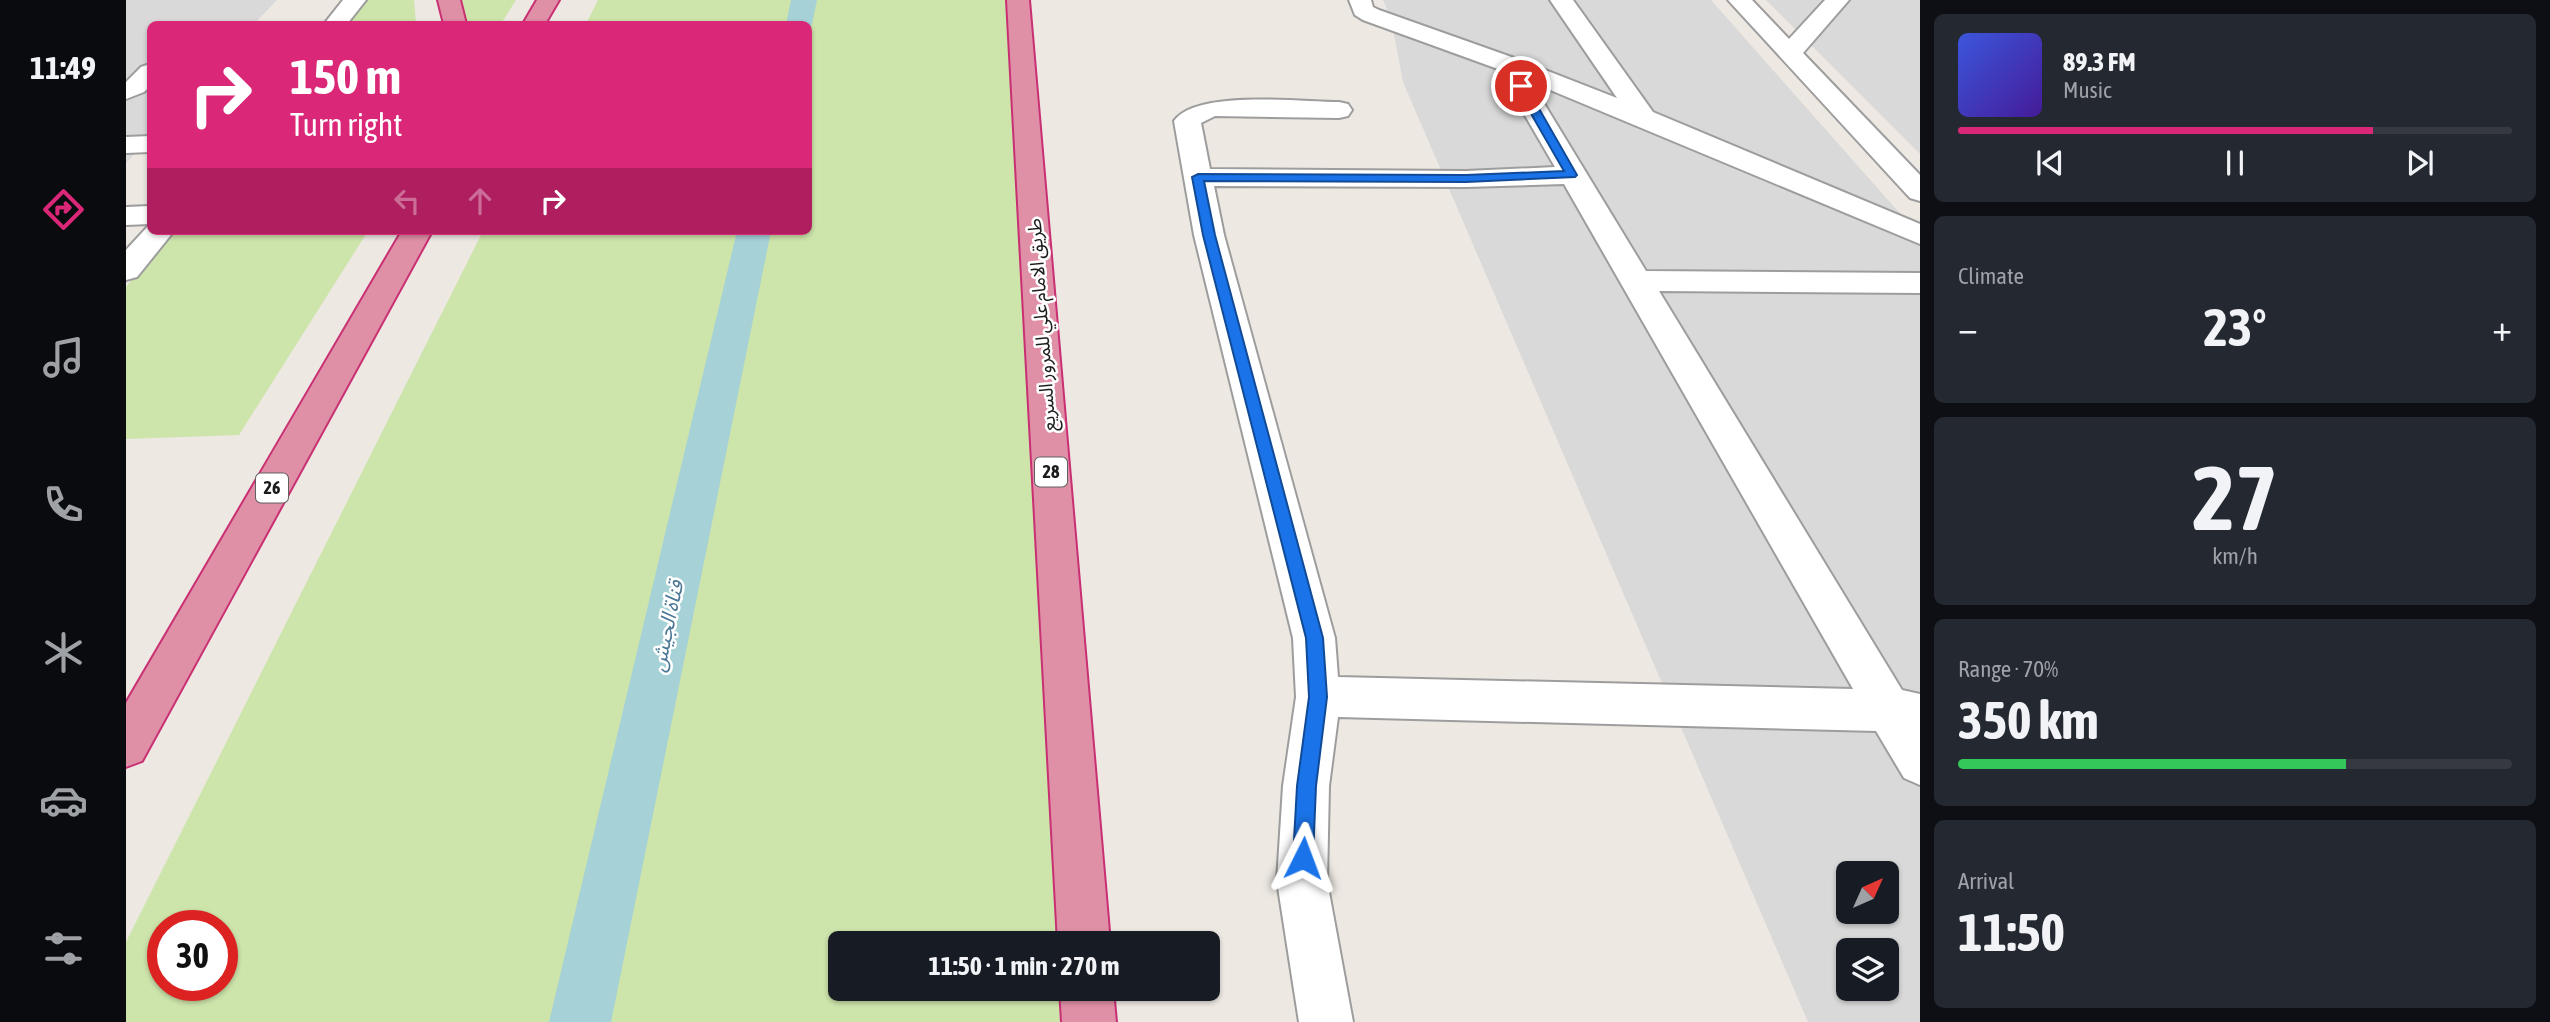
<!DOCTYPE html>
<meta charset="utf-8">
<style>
:root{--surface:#171b24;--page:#242831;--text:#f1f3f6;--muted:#9ea1a6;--line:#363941;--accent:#db2777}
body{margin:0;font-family:"Asap Condensed","Noto Sans Arabic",sans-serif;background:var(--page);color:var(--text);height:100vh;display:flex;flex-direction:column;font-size:26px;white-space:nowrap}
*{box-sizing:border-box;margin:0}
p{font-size:23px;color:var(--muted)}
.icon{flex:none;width:38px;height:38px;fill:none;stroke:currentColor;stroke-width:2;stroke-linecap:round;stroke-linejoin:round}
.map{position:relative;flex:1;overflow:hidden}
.side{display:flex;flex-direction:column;gap:14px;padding:14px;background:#0d0f14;width:630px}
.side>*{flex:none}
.guide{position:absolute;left:21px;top:21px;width:665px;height:214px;border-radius:10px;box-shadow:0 2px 5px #0004;background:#db2777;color:#fff;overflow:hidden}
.needle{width:46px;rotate:45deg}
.fabs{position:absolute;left:1710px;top:861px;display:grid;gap:14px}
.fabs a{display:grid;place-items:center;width:63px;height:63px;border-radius:10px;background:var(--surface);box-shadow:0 2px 5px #0004;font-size:35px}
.speed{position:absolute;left:21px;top:910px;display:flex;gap:14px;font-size:35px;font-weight:700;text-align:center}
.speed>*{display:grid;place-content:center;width:91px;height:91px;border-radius:50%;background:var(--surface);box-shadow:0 2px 5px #0004;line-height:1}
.speed .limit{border:10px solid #d22;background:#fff;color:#111}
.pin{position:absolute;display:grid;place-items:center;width:60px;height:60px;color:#fff;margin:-30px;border:4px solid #fff;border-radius:50%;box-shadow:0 2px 7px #0007}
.me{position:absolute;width:77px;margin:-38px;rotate:3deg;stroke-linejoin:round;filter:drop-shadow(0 0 5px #0008)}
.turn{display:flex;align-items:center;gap:24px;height:147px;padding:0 28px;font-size:32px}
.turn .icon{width:91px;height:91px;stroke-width:2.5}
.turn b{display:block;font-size:49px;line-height:60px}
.lanes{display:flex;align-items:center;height:66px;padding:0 28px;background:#0003;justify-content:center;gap:35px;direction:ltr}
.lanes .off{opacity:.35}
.big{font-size:52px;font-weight:700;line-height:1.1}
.side .widget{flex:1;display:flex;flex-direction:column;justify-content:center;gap:10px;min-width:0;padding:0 24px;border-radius:10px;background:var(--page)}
.side .dial{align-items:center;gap:0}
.dial b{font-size:91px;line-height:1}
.song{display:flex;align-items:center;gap:21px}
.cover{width:84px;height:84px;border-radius:10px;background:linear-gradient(135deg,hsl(230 70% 55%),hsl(260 70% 35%))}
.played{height:7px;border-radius:4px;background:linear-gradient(90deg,var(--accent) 75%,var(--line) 75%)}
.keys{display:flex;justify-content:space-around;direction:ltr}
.heat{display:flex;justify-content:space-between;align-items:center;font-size:38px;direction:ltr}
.charge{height:10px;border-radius:5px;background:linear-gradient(90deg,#34c759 70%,var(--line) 0)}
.trip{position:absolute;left:702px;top:931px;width:392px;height:70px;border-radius:10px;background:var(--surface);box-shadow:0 2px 5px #0004;font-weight:700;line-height:70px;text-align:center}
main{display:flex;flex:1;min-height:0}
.tab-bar{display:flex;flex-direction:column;width:126px;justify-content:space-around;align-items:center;background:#090b0e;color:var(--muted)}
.tab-bar .icon{width:49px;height:49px}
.tab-bar .on{color:var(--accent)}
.tab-bar b{font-size:32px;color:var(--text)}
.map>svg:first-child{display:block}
.residential{fill:#dad9d9;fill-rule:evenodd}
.grass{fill:#cde4ab;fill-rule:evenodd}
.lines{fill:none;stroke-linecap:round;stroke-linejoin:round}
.canal{fill:#a5d1d7;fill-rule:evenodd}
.minor-casing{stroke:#9d9d9d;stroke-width:4}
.highway-casing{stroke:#c93074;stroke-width:4}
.minor{fill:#fff;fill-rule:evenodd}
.highway{fill:#df8fa6;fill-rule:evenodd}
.route{fill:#1a73e8;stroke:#114b97;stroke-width:2}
.labels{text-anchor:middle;stroke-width:5;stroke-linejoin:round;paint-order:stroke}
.shield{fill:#fff;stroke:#606060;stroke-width:2}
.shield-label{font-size:18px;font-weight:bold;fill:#1c1c1c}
.street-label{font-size:19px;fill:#1c1c1c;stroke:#fff}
.water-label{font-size:21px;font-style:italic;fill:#4a7795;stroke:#fff}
</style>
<main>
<nav class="tab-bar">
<b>11:49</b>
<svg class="icon on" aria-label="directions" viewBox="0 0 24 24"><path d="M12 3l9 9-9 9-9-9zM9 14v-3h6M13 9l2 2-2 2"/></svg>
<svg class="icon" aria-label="music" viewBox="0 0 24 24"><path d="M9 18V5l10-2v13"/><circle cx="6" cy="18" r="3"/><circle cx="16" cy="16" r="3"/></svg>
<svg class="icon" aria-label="phone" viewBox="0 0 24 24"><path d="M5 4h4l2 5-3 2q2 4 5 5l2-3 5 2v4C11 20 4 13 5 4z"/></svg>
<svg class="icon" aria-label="climate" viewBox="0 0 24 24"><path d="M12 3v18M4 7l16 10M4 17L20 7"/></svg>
<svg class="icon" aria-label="car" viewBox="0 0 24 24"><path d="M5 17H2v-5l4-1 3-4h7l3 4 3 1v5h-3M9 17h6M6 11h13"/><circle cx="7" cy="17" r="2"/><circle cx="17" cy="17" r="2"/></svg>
<svg class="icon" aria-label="filters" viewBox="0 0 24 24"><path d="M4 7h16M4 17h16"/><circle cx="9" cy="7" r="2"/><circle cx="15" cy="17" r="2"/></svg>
</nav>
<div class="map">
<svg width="1794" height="1022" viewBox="0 0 1794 1022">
<rect width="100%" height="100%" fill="#ede8e2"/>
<path class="residential" d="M0 0H151L128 24H24V137L0 163Z
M1257 0H1585L1794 236V1022H1682L1277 82 1265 19ZM1722 873H1760V912H1722ZM1722 950H1760V989H1722Z
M1640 0H1794V154Z"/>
<path class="grass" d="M236 0H288L290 24H216Z
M336 0H390L375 24H338Z
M472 0H883L939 943H714V989H941L943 1022H0V942L357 231H682V24H460ZM37 926H96V985H37Z
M46 231H242L113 435 0 439V287Z"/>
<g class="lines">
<path class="canal" d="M665 0H691L686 24 682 30V24H660Z
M611 231H645L485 1022H423Z"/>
<g class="minor-casing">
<path id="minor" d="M217 0H240L221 24H198Z
M1223 0H1245L1247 7 1253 10 1391 59 1491 98 1424 0H1447L1527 112 1794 224V244L1405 82 1520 271 1794 273V293L1533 291 1776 690 1794 694V785L1778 778 1750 731 1212 717 1203 786 1201 881 1227 1022H1173L1151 881 1157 786 1170 697 1167 638 1068 235 1048 121C1070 89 1175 102 1213 102L1222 104 1226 110 1222 116 1213 118 1089 116 1075 123 1084 169 1340 171 1429 167 1372 69 1237 20 1229 15ZM1438 184 1727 689 1212 677 1209 638 1098 235 1088 186 1340 187Z
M1602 0H1626L1663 39 1699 0H1723L1677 53 1794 175V201L1784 198Z
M24 64V86L18 92 0 99V82L15 67Z
M24 136V152L0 153V137Z
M24 206V224L0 225V207Z
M24 224V231H48L11 277 0 280V250Z"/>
</g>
<g class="highway-casing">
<path id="highway" d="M312 0H334L340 24H318Z
M411 0H433L419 24H397Z
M881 0H903L984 943H932Z
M276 231H306L16 761 0 767V703Z
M934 989H987L990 1022H936Z"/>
</g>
<use href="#minor" class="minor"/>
<use href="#highway" class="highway"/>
</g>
<path class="route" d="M1395 83 1400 86 1451 175 1449 177 1340 182 1078 181 1089 235 1197 638 1201 697 1190 786 1187 858 1184 865 1177 868 1170 865 1167 858 1171 786 1183 697 1180 638 1077 235 1066 177 1072 174 1340 175 1438 171 1389 86Z"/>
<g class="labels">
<g class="shield">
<rect x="909" y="457.5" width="32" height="29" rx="5"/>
<rect x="130" y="473.5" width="32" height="29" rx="5"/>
</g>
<g class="shield-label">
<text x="925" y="478">28</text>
<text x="146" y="494">26</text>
</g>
<g class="street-label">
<text transform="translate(915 325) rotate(-94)" y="7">طريق الامام علي للمرور السريع</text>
</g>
<g class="water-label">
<text transform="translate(541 626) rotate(-78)" y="7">قناة الجيش</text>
</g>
</g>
</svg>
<div class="fabs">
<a><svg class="needle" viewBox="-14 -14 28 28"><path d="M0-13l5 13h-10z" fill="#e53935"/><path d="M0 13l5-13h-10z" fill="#9ea1a6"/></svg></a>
<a><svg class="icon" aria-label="layers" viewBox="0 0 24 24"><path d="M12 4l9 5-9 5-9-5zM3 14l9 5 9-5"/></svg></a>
</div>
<div class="speed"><div class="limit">30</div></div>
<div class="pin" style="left:1395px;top:86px;background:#d93025"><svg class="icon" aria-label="arrive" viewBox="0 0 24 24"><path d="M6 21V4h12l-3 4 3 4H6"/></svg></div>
<svg class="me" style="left:1177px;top:858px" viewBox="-20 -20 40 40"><path d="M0-17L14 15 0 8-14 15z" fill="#1a73e8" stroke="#fff" stroke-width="4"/></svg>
<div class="trip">11:50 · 1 min · 270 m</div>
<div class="guide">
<div class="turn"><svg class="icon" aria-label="right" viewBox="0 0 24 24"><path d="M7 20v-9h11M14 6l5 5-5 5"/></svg><div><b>150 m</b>Turn right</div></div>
<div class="lanes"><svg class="icon off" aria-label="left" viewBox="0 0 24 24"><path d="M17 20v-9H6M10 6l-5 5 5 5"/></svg><svg class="icon off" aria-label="ahead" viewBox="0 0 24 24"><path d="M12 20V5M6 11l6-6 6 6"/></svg><svg class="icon" aria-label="right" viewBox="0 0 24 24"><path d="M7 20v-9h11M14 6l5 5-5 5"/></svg></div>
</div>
</div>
<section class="side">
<div class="widget">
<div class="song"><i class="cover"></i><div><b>89.3 FM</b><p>Music</p></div></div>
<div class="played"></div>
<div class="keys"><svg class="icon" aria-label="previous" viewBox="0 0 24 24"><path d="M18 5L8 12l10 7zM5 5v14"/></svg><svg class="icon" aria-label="pause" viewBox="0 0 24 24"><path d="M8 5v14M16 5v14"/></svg><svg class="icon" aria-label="next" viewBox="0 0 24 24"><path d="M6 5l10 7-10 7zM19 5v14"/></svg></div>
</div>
<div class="widget"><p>Climate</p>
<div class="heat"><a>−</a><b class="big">23°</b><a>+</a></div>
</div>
<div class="widget dial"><b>27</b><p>km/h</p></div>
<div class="widget"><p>Range · 70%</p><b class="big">350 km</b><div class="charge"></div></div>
<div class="widget"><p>Arrival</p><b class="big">11:50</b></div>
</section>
</main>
